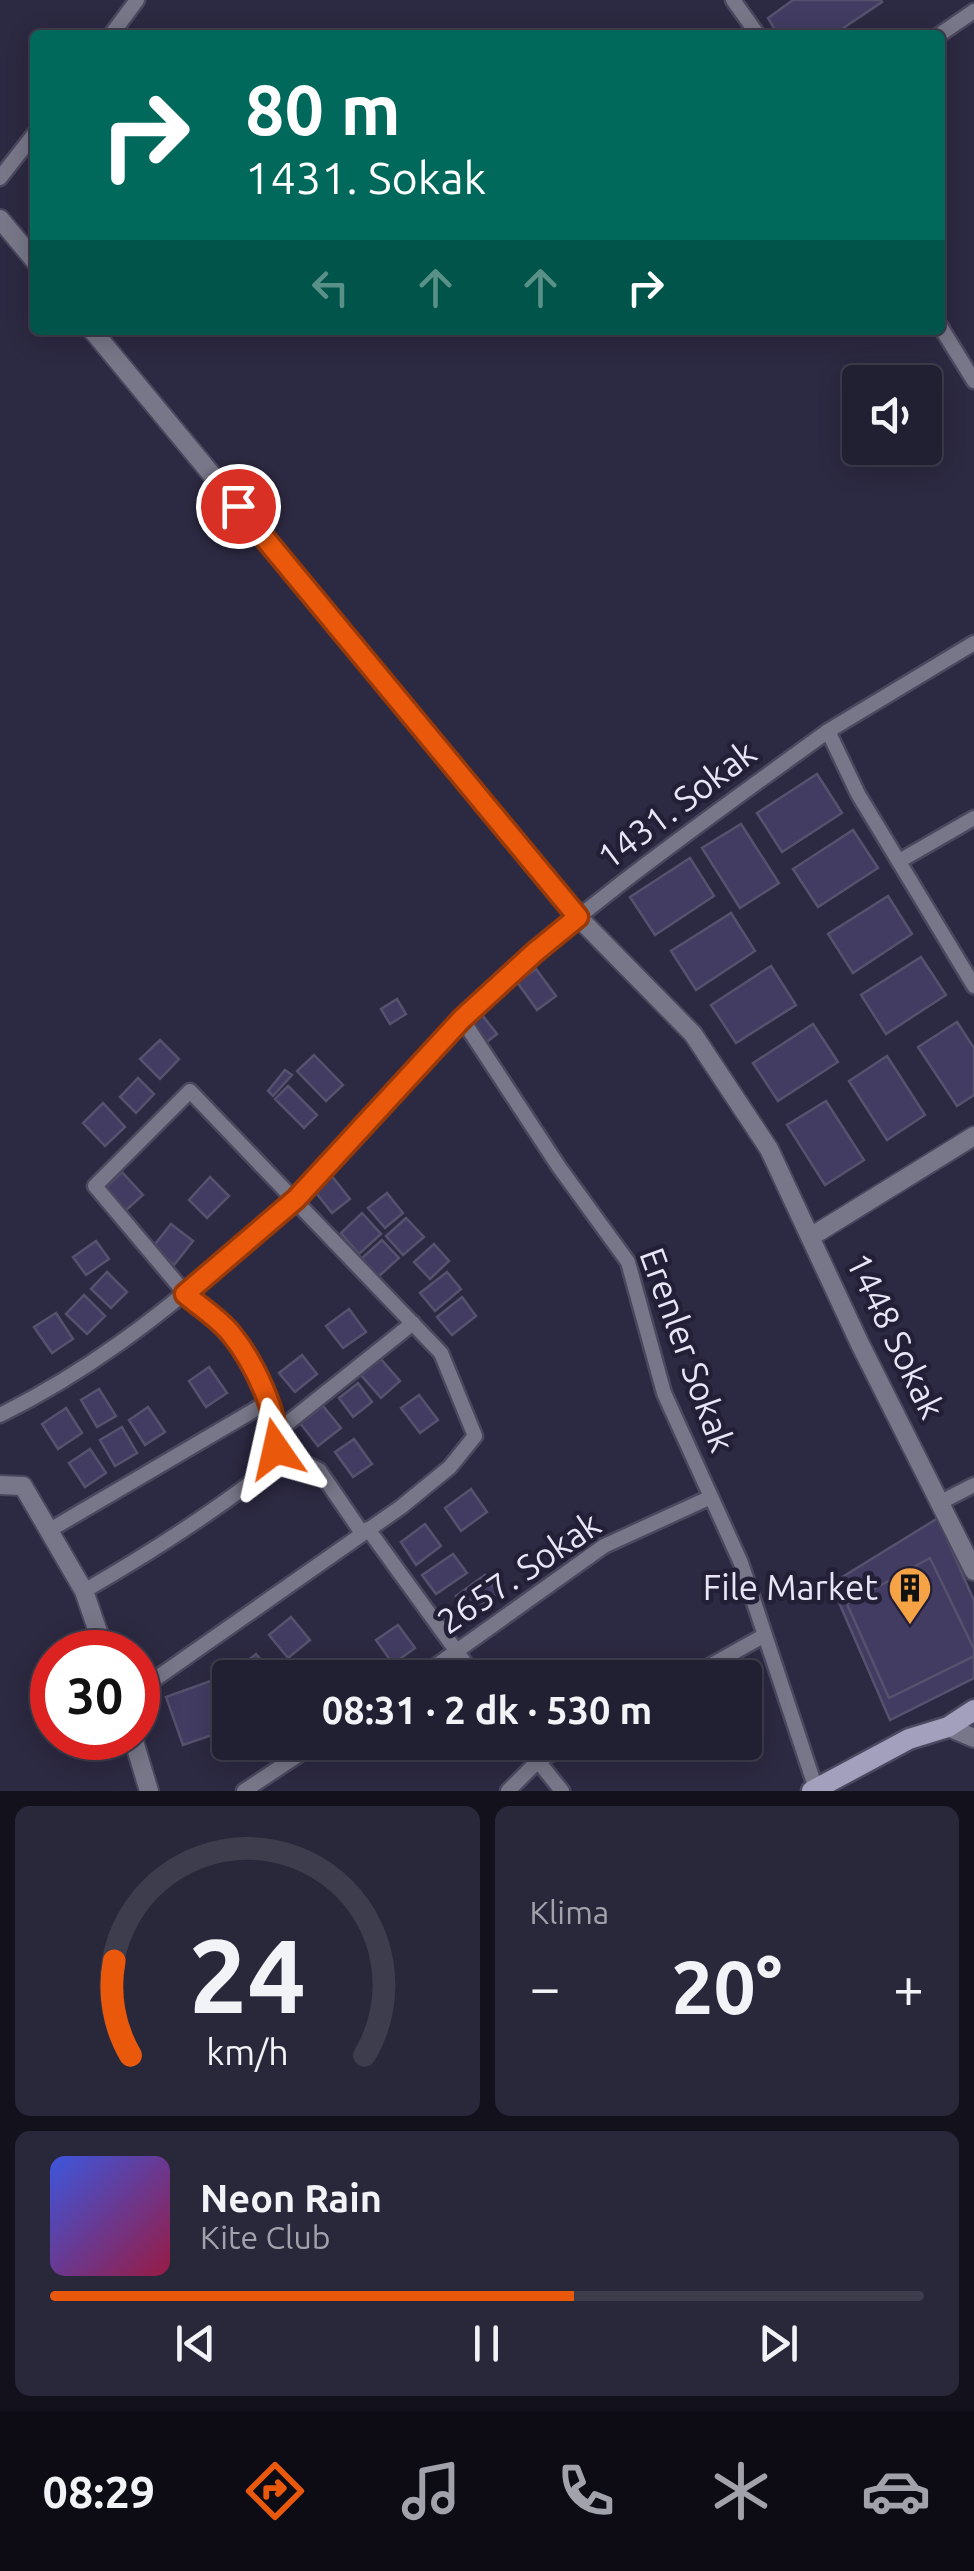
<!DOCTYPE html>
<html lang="tr">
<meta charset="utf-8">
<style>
:root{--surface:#211f32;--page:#29273a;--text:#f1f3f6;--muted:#a2a2ac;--line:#3e3d4d;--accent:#ea580c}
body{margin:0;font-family:Ubuntu,sans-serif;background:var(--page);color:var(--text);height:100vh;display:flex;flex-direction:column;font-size:38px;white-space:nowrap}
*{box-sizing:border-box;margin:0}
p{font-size:32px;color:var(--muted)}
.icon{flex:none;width:55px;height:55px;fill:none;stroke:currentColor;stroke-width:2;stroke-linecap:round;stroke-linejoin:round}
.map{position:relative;height:1791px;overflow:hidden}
.side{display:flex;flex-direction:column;gap:15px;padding:15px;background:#12111c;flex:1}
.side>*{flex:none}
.top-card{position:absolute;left:30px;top:30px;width:915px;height:305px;border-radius:10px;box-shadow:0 5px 25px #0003,0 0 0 2px var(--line);background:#00695c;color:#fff;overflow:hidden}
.buttons{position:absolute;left:842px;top:365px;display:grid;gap:20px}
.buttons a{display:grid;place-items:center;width:100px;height:100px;border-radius:10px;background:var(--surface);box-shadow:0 5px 25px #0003,0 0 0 2px var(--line);font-size:50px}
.speed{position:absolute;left:30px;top:1630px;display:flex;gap:20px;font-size:50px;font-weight:700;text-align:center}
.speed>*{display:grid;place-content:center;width:130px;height:130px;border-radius:50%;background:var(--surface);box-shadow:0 5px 25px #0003,0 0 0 2px var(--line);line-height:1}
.speed .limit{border:15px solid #d22;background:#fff;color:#111}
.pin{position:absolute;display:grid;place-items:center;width:85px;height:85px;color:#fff;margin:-42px;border:5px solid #fff;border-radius:50%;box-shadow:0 2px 10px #0007}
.me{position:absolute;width:110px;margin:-55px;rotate:349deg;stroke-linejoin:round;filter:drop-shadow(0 0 8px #0008)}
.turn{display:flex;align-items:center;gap:35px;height:210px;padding:0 50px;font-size:45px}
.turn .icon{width:130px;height:130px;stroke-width:2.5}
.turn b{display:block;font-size:70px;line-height:85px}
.lanes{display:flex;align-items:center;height:95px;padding:0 50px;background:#0003;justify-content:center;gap:50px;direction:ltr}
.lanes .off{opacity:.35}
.big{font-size:75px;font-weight:600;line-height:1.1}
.side .card{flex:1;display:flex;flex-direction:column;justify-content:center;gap:15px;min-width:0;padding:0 35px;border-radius:15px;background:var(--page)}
.side .dial{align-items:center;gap:0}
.dial svg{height:260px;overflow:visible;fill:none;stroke:var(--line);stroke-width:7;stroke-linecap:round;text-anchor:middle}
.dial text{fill:var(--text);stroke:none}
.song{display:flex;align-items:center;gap:30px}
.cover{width:120px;height:120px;border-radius:15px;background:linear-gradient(135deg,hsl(230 70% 55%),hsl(340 70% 35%))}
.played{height:10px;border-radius:5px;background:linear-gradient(90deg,var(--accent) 60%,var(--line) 60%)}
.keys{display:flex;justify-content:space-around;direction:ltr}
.heat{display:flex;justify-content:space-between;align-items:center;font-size:55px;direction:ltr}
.side .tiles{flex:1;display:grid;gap:15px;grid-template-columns:1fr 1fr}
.card:last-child{grid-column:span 2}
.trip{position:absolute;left:212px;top:1660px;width:550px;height:100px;border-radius:10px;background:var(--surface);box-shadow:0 5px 25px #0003,0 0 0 2px var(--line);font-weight:600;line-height:100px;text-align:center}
.tab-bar{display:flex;height:160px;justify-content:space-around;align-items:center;background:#0d0c14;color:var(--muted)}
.tab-bar .icon{width:70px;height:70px}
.tab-bar .current{color:var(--accent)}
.tab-bar b{font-size:45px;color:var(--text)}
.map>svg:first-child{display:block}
.building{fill:#423c62;stroke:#56526e;stroke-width:2.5}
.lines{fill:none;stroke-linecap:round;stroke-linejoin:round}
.minor-casing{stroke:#4a475f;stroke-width:19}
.tertiary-casing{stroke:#4a475f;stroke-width:22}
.secondary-casing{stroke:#4a475f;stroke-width:25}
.minor{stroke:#787789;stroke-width:14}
.tertiary{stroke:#787789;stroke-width:18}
.secondary{stroke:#a3a0be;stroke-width:20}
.route-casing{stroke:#983908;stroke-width:25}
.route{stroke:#ea580c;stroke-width:18}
.labels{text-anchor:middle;stroke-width:9;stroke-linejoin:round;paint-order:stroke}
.street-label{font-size:35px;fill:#e7e5f6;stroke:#231f37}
.poi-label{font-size:35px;fill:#e7e5f6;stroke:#231f37;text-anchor:end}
</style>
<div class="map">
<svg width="974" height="1791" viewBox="0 0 974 1791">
<rect width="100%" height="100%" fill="#2c2942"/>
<path class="building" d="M793 0H881L882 2 839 31 841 35H778L768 18Z
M817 774 842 813 782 852 757 813Z
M741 824 779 883 740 908 702 848Z
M853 830 878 868 818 907 793 869Z
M690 858 714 896 655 935 630 897Z
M888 896 912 934 853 973 828 934Z
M731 913 755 951 696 990 671 951Z
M921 957 946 995 886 1034 861 995Z
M771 966 796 1005 736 1043 711 1005Z
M536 969 556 996 537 1010 517 982Z
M397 999 406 1014 390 1024 381 1009Z
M479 1011 497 1034 478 1049 460 1026Z
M957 1022 974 1048V1095L957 1106 918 1047Z
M813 1024 838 1062 778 1101 753 1063Z
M160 1040 179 1059 160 1079 140 1059Z
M314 1055 343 1085 326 1101 297 1071Z
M887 1056 925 1115 887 1140 849 1081Z
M285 1070 292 1075 273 1096 268 1091Z
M138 1078 154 1094 136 1113 120 1097Z
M288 1086 317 1115 304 1128 275 1099Z
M826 1101 864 1160 825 1185 787 1125Z
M103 1103 125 1127 105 1146 83 1123Z
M122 1172 143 1195 125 1211 105 1188Z
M331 1175 350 1199 332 1213 313 1189Z
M210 1177 229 1196 207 1218 189 1200Z
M387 1193 403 1213 385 1228 368 1208Z
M362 1213 381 1234 359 1254 341 1233Z
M406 1218 424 1237 403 1255 386 1236Z
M171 1224 193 1241 174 1265 152 1248Z
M382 1240 399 1258 378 1277 361 1259Z
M96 1241 109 1259 86 1275 73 1257Z
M434 1244 449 1261 430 1279 414 1262Z
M107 1272 127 1292 111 1308 91 1289Z
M447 1272 461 1289 435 1311 420 1293Z
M84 1295 105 1316 87 1334 66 1314Z
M462 1297 476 1316 452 1335 437 1317Z
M349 1309 366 1332 343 1348 326 1326Z
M56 1313 73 1339 52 1353 34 1327Z
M302 1355 317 1374 295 1392 279 1373Z
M380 1358 400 1381 381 1398 361 1375Z
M209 1367 227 1393 206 1407 189 1381Z
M358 1383 372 1402 353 1417 339 1398Z
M99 1389 116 1416 97 1427 81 1400Z
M419 1395 438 1420 420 1433 401 1408Z
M323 1406 341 1428 318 1446 300 1423Z
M148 1407 165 1432 145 1445 129 1420Z
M66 1408 82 1433 58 1449 42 1424Z
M122 1427 137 1453 115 1466 100 1440Z
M354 1439 372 1464 353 1477 335 1452Z
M90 1449 106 1473 85 1487 69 1463Z
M471 1489 487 1512 461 1531 445 1508Z
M938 1518 974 1601V1678L890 1720 831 1584Z
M425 1524 441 1546 416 1565 401 1542Z
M453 1554 467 1573 436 1594 422 1575Z
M930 1558 974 1649V1656L889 1698 847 1604Z
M485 1575 498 1593 469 1614 456 1596Z
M291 1617 310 1640 288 1658 269 1635Z
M398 1625 415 1648 393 1664 376 1640Z
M256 1654 275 1677 274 1678H239L234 1671Z
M213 1680 230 1729 183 1745 166 1697Z"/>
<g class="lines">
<g class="minor-casing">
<path id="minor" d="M733 0 758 35
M111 35 137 0
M939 35 974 11
M0 178 35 133
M940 326 974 381
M828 731 974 643
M901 860 974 818
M462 1019 559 1167 628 1262 664 1393 741 1563 816 1789
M0 1415C87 1372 157 1318 230 1255 253 1236 278 1217 299 1196 355 1137 405 1073 464 1017 576 910 703 822 828 731L858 794 974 986
M279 1430 413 1323
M276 1449 319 1470 362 1533
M941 1502 974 1485
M368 1529 476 1678
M48 1531 268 1402
M84 1591C150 1553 214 1512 274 1465L279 1430 259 1383 232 1335 185 1293 95 1186 190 1091 441 1353 475 1436 450 1467 401 1507 138 1691
M419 1678 604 1546 711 1497
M688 1678 765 1635
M244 1791 318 1742
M508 1791 538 1761 524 1742
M562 1791 538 1761 571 1742"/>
</g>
<g class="tertiary-casing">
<path id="tertiary" d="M0 219 35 261
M92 330 578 917 693 1034 769 1149 860 1344 974 1571
M812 1236 974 1136
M0 1485 23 1486 84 1591 105 1652
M948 1727 974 1738
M133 1738 149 1791"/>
</g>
<g class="secondary-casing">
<path id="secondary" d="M812 1791 909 1739 948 1727 974 1710"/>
</g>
<use href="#minor" class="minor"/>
<use href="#tertiary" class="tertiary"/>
<use href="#secondary" class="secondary"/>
</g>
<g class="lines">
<g class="route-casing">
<path id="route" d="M238 506 578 917 534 953 462 1019 296 1199 185 1294C200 1307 220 1319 232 1335 253 1361 281 1417 276 1449"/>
</g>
<use href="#route" class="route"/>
</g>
<defs>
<g id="building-pin" transform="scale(2.25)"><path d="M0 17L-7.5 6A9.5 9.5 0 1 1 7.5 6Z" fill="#f5a345" stroke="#231f37"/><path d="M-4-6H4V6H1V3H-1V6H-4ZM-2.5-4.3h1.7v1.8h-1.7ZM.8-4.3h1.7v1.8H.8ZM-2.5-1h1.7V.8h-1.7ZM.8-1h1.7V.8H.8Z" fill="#111"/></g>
</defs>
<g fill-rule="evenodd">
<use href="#building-pin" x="910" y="1588"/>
</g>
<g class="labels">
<g class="street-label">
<text transform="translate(677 805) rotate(-37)" y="12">1431. Sokak</text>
<text transform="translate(895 1336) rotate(64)" y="12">1448 Sokak</text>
<text transform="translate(687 1350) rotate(70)" y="12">Erenler Sokak</text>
<text transform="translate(519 1573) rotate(-34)" y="12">2657. Sokak</text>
</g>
<g class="poi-label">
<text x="878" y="1600">File Market</text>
</g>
</g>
</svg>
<div class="buttons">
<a><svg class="icon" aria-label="sound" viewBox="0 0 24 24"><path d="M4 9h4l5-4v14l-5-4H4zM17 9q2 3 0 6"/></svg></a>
</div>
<div class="speed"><div class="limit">30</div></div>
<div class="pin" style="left:238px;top:506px;background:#d93025"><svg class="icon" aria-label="arrive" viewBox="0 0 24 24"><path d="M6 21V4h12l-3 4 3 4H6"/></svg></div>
<svg class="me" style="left:276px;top:1449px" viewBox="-20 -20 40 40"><path d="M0-17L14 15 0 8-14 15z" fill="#ea580c" stroke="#fff" stroke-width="4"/></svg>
<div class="trip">08:31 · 2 dk · 530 m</div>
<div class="top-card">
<div class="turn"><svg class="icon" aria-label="right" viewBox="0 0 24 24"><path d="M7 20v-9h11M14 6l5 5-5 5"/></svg><div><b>80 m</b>1431. Sokak</div></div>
<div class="lanes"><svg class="icon off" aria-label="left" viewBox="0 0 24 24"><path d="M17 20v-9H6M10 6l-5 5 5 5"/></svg><svg class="icon off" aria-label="ahead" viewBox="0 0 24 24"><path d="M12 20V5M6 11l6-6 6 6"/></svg><svg class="icon off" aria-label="ahead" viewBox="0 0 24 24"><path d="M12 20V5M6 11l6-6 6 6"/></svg><svg class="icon" aria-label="right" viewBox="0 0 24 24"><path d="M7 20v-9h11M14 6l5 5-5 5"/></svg></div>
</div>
</div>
<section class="side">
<div class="tiles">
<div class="card dial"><svg viewBox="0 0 100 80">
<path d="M14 69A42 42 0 1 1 86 69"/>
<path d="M14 69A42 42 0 0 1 9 40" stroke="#ea580c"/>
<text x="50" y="56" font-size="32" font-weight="700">24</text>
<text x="50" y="72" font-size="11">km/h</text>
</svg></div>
<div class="card"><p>Klima</p>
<div class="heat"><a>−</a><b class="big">20°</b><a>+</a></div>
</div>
<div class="card">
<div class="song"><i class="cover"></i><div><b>Neon Rain</b><p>Kite Club</p></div></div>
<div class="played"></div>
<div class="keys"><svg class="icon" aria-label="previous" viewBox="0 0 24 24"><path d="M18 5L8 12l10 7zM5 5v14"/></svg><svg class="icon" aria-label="pause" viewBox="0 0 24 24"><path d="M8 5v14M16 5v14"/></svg><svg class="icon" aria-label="next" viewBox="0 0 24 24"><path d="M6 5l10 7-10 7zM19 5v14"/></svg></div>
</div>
</div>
</section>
<nav class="tab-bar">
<b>08:29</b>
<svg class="icon current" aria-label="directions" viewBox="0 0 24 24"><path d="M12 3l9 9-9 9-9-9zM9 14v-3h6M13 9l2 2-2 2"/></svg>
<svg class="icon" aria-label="music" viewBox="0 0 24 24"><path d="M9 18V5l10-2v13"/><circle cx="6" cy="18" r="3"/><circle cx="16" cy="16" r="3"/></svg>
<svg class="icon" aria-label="phone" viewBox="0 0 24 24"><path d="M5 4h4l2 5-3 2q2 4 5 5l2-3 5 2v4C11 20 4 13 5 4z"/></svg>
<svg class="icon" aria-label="climate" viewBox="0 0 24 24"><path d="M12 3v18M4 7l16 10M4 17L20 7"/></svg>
<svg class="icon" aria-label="car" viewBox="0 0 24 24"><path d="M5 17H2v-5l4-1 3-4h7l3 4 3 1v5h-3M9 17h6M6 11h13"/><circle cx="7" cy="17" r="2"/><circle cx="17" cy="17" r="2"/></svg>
</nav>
